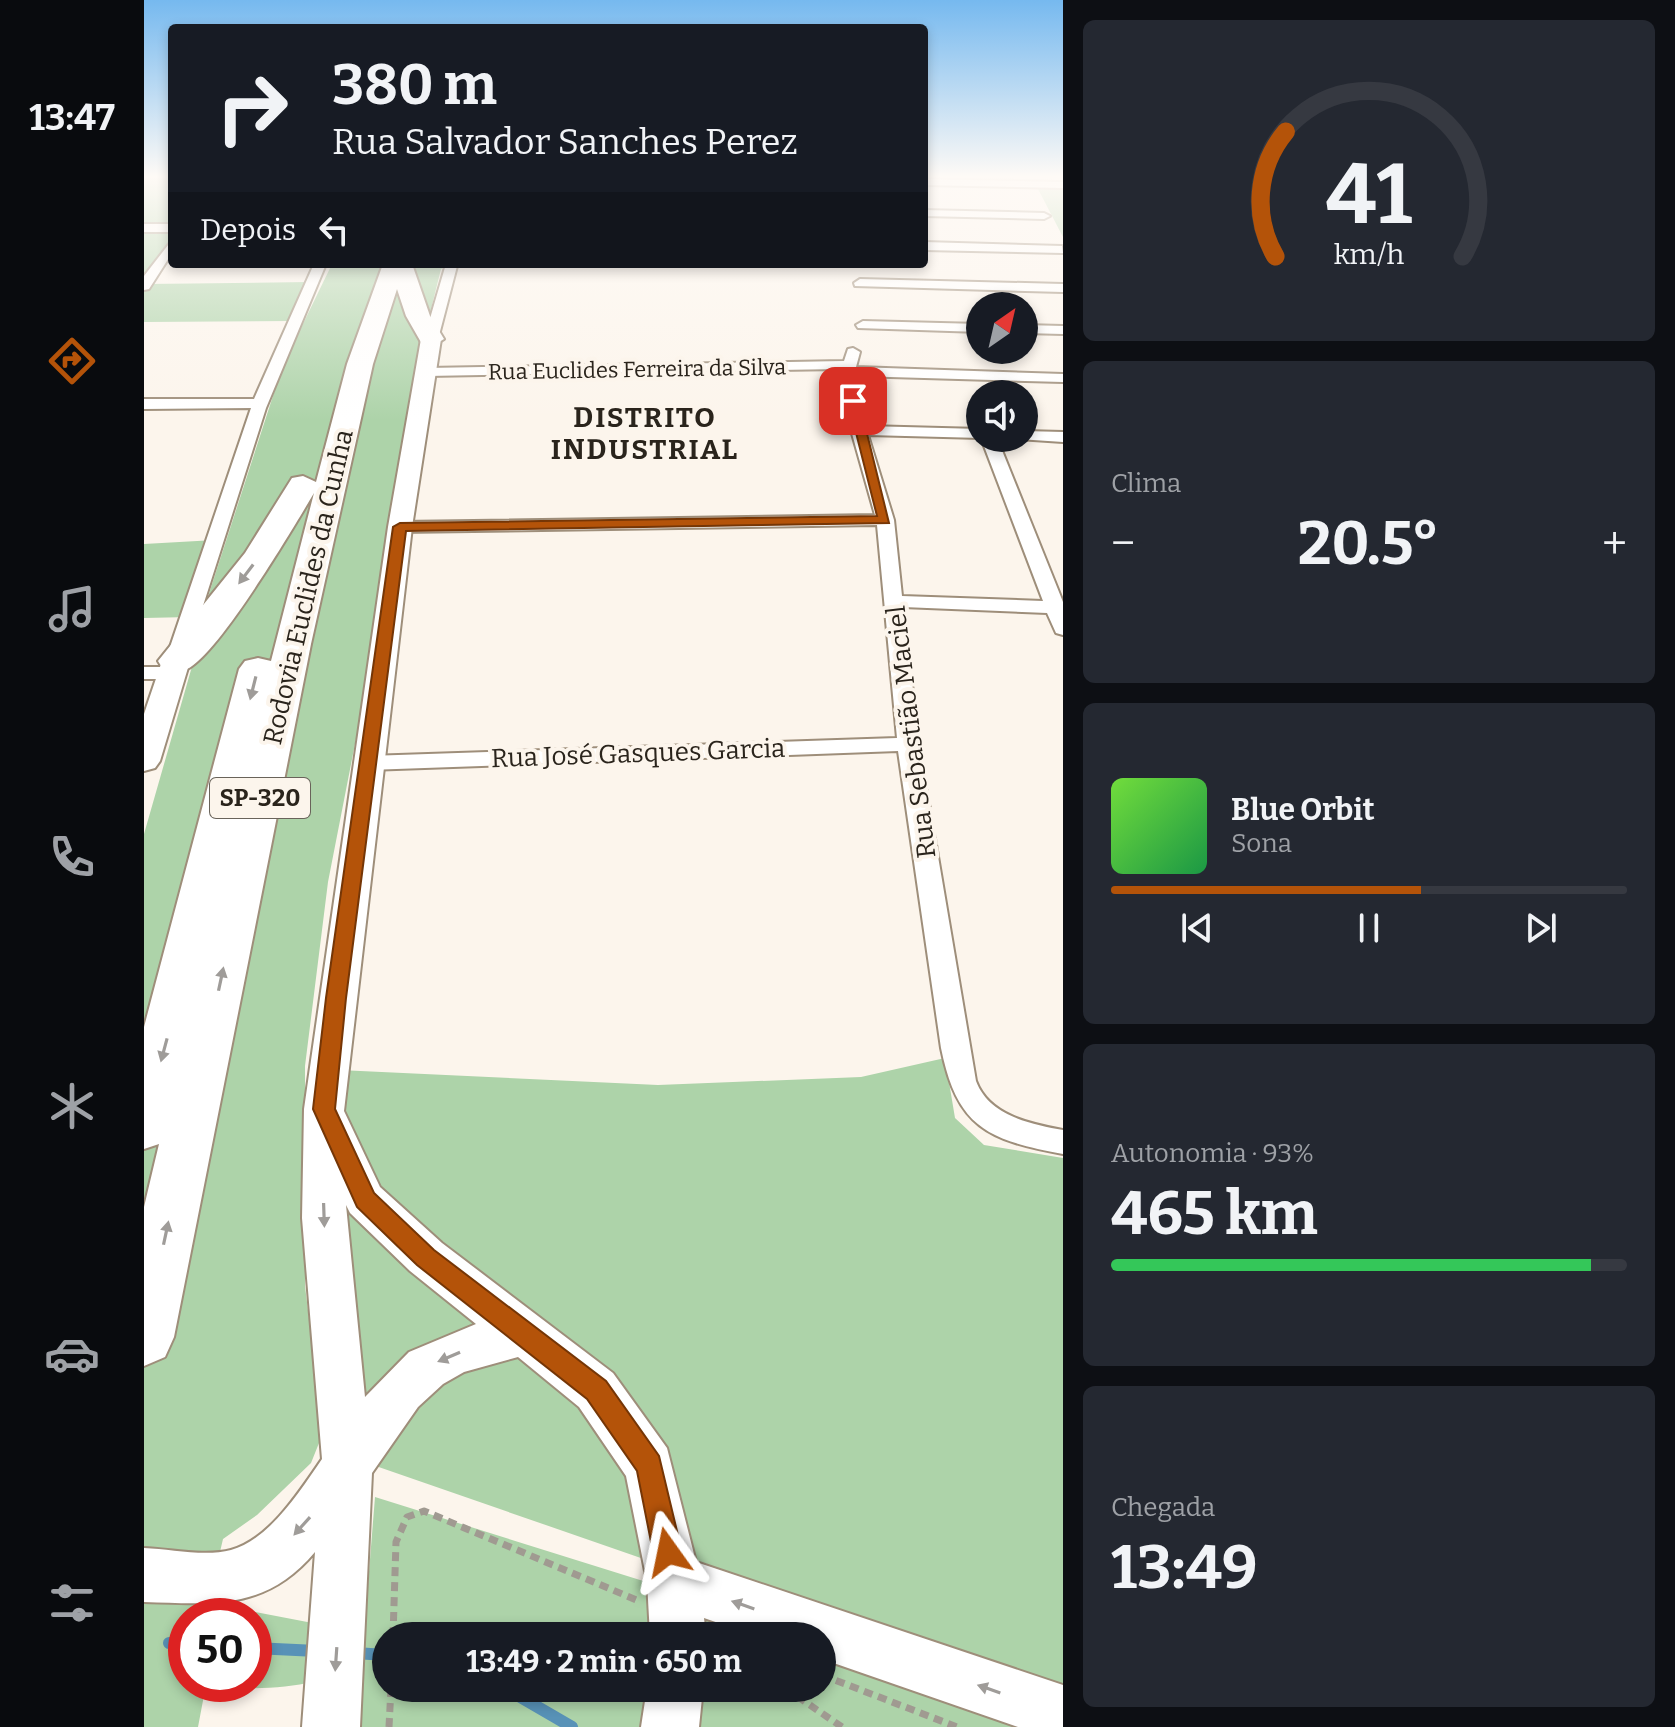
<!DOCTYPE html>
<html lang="pt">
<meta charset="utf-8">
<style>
:root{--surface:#171b24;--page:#242831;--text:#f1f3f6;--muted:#9ea1a6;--line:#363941;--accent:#b45309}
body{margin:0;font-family:Bitter,serif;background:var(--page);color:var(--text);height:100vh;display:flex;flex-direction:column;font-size:30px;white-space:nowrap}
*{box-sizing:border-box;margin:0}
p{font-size:26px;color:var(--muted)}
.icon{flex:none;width:44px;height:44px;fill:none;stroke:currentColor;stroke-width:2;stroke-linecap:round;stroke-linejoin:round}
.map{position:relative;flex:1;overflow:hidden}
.side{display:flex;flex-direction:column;gap:20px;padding:20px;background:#0d0f14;width:612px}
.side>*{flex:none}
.top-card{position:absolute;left:24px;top:24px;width:760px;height:244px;border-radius:8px;box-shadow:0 4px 12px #0003;background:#171b24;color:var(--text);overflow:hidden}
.needle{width:52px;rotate:34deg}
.tools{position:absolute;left:822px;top:292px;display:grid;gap:16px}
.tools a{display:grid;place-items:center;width:72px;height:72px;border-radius:50%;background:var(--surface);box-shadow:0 4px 12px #0003;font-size:40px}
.speed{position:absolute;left:24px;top:1598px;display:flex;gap:16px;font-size:40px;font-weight:700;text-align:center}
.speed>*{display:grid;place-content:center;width:104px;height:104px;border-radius:50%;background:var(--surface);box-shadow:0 4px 12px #0003;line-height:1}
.speed .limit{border:12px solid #d22;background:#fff;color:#111}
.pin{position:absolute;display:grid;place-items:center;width:68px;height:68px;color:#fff;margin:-34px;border-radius:16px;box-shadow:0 4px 12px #0006}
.me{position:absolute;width:88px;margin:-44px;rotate:348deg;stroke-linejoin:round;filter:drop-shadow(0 0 6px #0008)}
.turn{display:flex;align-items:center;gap:28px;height:168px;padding:0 32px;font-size:36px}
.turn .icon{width:104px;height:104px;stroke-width:2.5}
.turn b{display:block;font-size:56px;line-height:68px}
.then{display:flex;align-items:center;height:76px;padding:0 32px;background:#0003;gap:16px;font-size:30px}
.big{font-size:60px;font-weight:700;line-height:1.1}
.side .widget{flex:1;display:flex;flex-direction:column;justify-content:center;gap:12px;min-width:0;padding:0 28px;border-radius:12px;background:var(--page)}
.side .dial{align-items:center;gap:0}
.dial svg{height:208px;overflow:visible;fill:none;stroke:var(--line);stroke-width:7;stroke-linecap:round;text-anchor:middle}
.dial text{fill:var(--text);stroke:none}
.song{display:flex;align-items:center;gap:24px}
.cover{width:96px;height:96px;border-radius:12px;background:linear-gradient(135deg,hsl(100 70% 55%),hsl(140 70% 35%))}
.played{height:8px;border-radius:4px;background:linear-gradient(90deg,var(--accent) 60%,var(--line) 60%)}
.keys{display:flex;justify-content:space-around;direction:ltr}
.heat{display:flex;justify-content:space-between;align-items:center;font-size:44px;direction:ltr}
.charge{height:12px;border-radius:6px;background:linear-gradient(90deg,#34c759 93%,var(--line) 0)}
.trip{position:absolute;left:228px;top:1622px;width:464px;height:80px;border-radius:40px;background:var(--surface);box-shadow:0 4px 12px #0003;font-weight:700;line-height:80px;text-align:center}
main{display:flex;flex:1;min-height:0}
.tab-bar{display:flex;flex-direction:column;width:144px;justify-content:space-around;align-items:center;background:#090b0e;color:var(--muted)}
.tab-bar .icon{width:56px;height:56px}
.tab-bar .active{color:var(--accent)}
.tab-bar b{font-size:36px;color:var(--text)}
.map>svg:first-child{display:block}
.green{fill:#add3a9;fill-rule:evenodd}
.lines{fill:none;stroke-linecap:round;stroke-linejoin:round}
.stream{stroke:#5892b7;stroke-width:12}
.street-casing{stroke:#9e8e7a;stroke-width:4}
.secondary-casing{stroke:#9e8e7a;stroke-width:4}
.highway-casing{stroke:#9e8e7a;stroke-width:4}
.path{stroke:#a09a91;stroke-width:7;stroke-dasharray:9 6;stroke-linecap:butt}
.street{fill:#fff;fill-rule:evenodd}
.secondary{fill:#fff;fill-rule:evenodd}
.highway{fill:#fff;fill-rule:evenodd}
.oneway{fill:#9f9c99}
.route{fill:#b45309;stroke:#753606;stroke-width:2}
.labels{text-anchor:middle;stroke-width:8;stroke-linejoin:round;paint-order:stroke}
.far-street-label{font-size:22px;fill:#2a241c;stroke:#fcf5ec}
.shield{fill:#fcf5ec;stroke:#69635a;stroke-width:2}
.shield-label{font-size:24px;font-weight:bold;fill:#2a241c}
.street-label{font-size:26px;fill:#2a241c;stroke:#fcf5ec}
.far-district-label{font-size:28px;font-weight:bold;letter-spacing:2px;fill:#2a241c;stroke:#fcf5ec}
</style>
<main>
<nav class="tab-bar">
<b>13:47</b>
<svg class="icon active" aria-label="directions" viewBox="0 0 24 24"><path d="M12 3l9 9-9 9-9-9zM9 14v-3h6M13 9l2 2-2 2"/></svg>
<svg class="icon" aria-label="music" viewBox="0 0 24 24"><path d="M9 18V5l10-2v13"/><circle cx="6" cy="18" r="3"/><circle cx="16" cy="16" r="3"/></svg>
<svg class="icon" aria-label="phone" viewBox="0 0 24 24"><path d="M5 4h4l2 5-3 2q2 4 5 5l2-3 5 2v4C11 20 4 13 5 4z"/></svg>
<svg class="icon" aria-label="climate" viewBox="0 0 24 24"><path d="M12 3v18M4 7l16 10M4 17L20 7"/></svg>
<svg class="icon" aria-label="car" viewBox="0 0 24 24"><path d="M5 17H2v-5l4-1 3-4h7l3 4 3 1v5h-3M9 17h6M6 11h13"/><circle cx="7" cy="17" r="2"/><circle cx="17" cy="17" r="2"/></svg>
<svg class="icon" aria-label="filters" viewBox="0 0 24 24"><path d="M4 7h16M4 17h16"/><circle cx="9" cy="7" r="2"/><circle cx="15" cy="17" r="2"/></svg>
</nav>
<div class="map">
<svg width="919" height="1727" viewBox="0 0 919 1727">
<rect width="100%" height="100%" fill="#fcf5ec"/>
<path class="green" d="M0 178H28V244L2 284 167 282 148 321 0 322Z
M898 187H919V237L894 189Z
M188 264H309L297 269 270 378 218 708 184 882 161 1066V1286L179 1433 167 1463 113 1515 79 1539 64 1603 179 1625 170 1681C137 1691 96 1687 61 1690L54 1727H0V834L57 635 60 609 139 365ZM42 1616H110V1684H42Z
M71 540 46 617 0 618V544Z
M801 1058 811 1118 840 1145 919 1158V1727H204V1706L222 1609 231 1497 675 1636H242V1688H678V1637L834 1675 226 1464 191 1226 195 1070 514 1085 717 1077Z"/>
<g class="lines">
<path class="stream" d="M25 1643 42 1644
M110 1648 173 1651
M211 1653 242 1655
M361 1688 428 1727"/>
<g class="street-casing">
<path id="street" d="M780 179 919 182V188L780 185Z
M780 210 900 213 906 216 900 219 780 216Z
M0 224H28V232H0Z
M28 240V253L5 289 0 290V276Z
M780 242 918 246 919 253 780 250Z
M170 264H182L122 408 43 656 33 662 26 660 23 656 107 408 0 409V399H110Z
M302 264 313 266 294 339 287 343 280 339Z
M716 279 919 284V292L711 286 710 283Z
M719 321 836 324V332L714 328 712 325Z
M880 325 919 326V334L880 333Z
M709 348 716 352 712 367 919 374V382L712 376 722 426 836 429V438H853L919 602V635L912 633 903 613 759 607 775 744 832 1081C845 1116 887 1124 919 1130V1154C843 1140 813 1127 797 1048L754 751 224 770 213 763 224 756 753 738 733 525 256 532 247 527 256 522 731 515 707 430 697 369 283 376 276 372 283 368 700 361 704 349ZM724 435 837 438 899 601 758 596 750 520Z
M880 431 919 432V442L874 439 880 438Z
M0 667H30L40 673 30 679H0Z"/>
</g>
<g class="secondary-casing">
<path id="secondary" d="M287 333 297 339 268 527 200 1111 236 1187 298 1243 469 1373 523 1448 552 1562 919 1685V1727H874L678 1659V1636H612L560 1618 562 1636H506L503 1581 482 1476 435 1407 374 1357 320 1372 299 1384 274 1407 228 1473 216 1727H158L171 1552C122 1611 68 1604 0 1602V1548C27 1549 61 1557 87 1550 126 1539 156 1491 178 1459L158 1218 160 1109 244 527 277 339ZM202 1205 206 1213 266 1271 332 1324 265 1352 221 1397Z
M32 652 42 655 46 661 16 761 11 768 0 771V714L18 661 22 655Z
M503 1688H559L555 1727H497Z"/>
</g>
<g class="highway-casing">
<path id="highway" d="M239 264H268L286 316 300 339 287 347 278 344 262 316 253 289 229 364 167 644 30 1337 21 1357 0 1366V1207L15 1144 0 1149V1027L95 669 101 661 114 658 127 661 170 493C150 527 74 655 43 669 35 673 27 671 19 669L14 661 101 553 148 478 159 476 172 482 203 364Z"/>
</g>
<path class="path" d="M249 1636 252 1542 263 1517 280 1511 495 1601
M678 1675 813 1727
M641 1688 698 1727
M245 1727 247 1688"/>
<use href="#street" class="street"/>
<use href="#secondary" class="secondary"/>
<use href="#highway" class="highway"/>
</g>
<defs><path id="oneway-solid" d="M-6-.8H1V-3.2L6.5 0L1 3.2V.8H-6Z" transform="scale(2)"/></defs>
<g class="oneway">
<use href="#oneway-solid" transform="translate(102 574) rotate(127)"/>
<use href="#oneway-solid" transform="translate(109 688) rotate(104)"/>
<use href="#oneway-solid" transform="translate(77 979) rotate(-78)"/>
<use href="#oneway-solid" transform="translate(20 1050) rotate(105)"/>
<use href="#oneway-solid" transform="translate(180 1215) rotate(88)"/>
<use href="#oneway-solid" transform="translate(22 1233) rotate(-78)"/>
<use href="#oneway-solid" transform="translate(305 1357) rotate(157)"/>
<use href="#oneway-solid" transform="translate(158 1526) rotate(132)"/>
<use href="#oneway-solid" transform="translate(599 1605) rotate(-161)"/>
<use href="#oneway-solid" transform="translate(192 1659) rotate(94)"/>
<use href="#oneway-solid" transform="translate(845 1689) rotate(-161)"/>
</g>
<linearGradient id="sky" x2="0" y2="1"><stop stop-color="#76b9ef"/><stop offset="0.42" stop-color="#fefaf6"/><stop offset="1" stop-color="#fefaf6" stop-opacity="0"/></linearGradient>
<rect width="919" height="420" fill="url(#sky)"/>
<path class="route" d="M709 397 715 401 745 523 262 531 202 998 191 1109 230 1193 290 1250 462 1381 515 1456 538 1552 534 1562 524 1567 514 1562 509 1552 493 1471 443 1399 273 1265 213 1207 169 1109 182 998 249 527 256 523 733 516 704 401Z"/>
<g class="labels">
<g class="far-street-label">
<text transform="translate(493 369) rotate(-1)" y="8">Rua Euclides Ferreira da Silva</text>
</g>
<rect class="shield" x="66" y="778" width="100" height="40" rx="6"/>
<g class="shield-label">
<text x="116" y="806">SP-320</text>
</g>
<g class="street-label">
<text transform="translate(164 587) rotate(-77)" y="9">Rodovia Euclides da Cunha</text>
<text transform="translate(767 732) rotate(-97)" y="9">Rua Sebastião Maciel</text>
<text transform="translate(494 753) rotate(-2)" y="9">Rua José Gasques Garcia</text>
</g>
<g class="far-district-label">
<text x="501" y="427">DISTRITO<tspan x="501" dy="32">INDUSTRIAL</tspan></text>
</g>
</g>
</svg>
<div class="tools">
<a><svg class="needle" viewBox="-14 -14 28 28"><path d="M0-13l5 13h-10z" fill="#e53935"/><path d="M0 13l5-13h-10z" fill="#9ea1a6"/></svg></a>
<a><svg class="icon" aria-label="sound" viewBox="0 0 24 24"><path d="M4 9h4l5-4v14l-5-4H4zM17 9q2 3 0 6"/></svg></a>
</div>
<div class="speed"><div class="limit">50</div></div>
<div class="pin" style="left:709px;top:401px;background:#d93025"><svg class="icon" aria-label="arrive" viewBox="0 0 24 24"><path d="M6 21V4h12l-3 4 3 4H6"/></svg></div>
<svg class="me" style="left:524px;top:1552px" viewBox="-20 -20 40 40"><path d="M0-17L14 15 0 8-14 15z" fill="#b45309" stroke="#fff" stroke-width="4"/></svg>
<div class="trip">13:49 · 2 min · 650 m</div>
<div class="top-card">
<div class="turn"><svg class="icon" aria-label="right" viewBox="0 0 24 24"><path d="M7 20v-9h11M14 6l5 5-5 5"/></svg><div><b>380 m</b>Rua Salvador Sanches Perez</div></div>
<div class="then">Depois<svg class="icon" aria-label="left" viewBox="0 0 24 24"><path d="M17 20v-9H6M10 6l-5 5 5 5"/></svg></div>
</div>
</div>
<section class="side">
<div class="widget dial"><svg viewBox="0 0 100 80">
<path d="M14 69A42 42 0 1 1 86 69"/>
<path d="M14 69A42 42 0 0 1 18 21" stroke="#b45309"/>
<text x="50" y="56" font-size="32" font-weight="700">41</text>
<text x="50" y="72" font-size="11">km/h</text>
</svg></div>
<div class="widget"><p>Clima</p>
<div class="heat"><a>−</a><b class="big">20.5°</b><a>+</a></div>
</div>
<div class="widget">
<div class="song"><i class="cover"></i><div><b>Blue Orbit</b><p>Sona</p></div></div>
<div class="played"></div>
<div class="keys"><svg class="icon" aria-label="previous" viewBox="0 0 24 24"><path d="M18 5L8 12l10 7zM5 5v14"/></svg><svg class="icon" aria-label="pause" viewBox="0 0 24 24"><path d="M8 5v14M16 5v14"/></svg><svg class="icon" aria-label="next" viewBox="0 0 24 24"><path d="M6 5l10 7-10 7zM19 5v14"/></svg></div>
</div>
<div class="widget"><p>Autonomia · 93%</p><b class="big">465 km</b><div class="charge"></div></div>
<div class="widget"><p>Chegada</p><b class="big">13:49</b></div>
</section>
</main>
